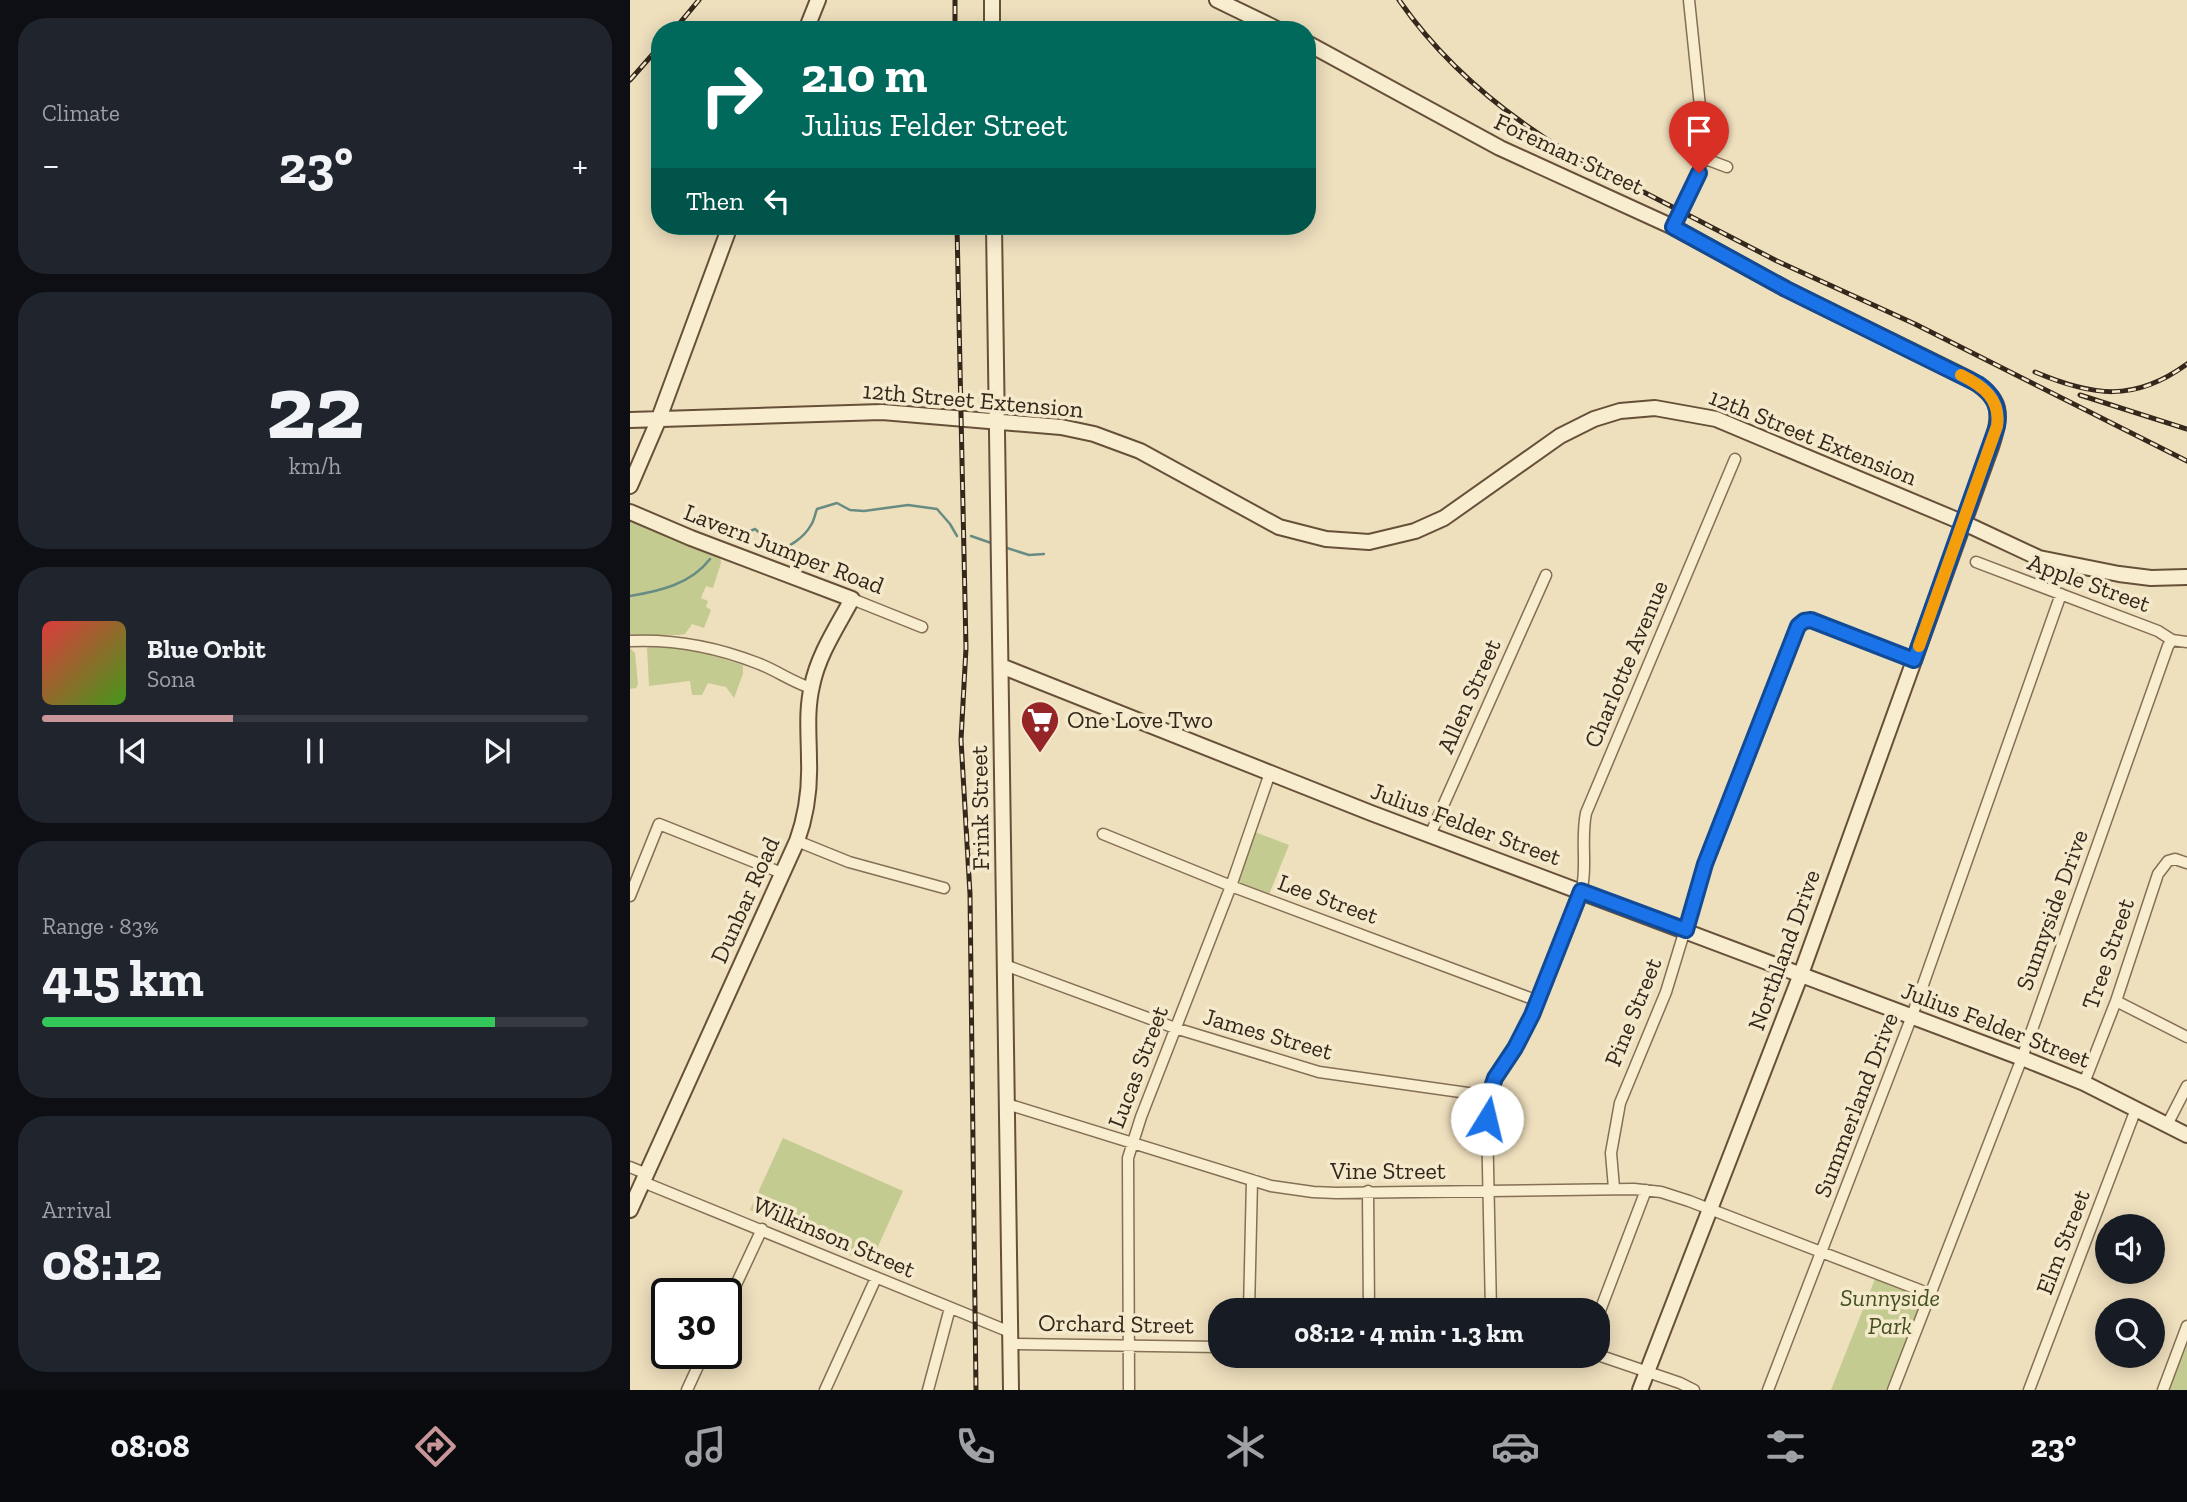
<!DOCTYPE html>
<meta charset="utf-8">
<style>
:root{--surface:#171b24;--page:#20242c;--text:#f1f3f6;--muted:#9ea1a6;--line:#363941;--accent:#c89698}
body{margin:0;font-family:"Zilla Slab",serif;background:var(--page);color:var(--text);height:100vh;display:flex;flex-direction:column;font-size:26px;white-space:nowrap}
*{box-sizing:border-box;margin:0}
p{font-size:23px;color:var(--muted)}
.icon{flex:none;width:38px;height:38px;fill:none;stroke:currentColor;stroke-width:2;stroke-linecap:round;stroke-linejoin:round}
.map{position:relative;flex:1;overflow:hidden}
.side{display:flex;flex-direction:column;gap:18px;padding:18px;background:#0d0f14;width:630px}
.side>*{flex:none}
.banner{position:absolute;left:21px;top:21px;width:665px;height:214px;border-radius:28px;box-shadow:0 4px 18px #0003;background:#00695c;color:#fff;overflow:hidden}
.tools{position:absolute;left:1465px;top:1214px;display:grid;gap:14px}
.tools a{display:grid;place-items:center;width:70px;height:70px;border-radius:50%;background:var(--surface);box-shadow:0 4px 18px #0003;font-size:35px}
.speed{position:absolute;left:21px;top:1278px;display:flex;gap:14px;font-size:35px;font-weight:700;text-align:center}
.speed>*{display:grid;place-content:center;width:91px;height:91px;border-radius:50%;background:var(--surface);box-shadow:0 4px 18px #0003;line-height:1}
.speed .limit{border:4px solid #111;border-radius:10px;background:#fff;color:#111}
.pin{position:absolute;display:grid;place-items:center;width:60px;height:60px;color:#fff;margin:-72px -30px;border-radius:50% 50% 50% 0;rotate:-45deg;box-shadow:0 0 7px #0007}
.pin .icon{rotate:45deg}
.me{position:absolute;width:77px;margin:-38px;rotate:9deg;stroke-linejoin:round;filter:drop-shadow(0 0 5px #0008)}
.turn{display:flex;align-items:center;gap:24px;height:147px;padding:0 35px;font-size:32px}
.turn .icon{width:91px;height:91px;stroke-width:2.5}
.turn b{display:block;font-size:49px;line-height:60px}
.then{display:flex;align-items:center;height:66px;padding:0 35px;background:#0003;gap:14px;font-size:26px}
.big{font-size:52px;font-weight:800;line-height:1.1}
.side .widget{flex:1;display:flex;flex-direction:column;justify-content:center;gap:10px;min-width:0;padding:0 24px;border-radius:28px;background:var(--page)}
.side .dial{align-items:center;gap:0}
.dial b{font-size:91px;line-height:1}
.song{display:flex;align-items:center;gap:21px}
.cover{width:84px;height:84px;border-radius:10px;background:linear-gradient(135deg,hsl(0 70% 55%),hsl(100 70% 35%))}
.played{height:7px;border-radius:4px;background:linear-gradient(90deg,var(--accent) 35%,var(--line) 35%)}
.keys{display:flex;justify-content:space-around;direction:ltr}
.heat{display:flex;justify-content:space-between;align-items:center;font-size:38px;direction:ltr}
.charge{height:10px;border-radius:5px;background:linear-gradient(90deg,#34c759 83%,var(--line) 0)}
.trip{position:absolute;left:578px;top:1298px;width:402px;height:70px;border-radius:28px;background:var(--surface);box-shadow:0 4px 18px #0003;font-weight:800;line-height:70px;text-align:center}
.tab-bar{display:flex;height:112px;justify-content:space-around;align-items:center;background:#090b0e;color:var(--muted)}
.tab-bar .icon{width:49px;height:49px}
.tab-bar .current{color:var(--accent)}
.tab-bar b{font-size:32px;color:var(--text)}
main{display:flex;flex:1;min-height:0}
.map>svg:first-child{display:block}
.green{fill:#c4cb91}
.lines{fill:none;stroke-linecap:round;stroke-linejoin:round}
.stream{stroke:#688c83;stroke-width:2.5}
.street-casing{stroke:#856f56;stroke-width:13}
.secondary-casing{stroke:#675039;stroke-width:18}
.street{stroke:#f9edcf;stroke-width:10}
.secondary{stroke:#f9edcf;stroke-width:14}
.rail-casing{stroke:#34271b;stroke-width:5}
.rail{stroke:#f5e9cc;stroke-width:2.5;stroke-dasharray:8;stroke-linecap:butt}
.route-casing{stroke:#114b97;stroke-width:18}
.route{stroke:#1a73e8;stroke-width:12}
.slow{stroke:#f59e0b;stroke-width:12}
.labels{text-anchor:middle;stroke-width:7;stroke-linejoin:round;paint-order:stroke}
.street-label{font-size:24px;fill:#34271b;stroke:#f5e9cc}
.poi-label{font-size:24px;fill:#34271b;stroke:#f5e9cc;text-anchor:start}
.park-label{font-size:24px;font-style:italic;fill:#455121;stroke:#f5e9cc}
</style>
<main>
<section class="side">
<div class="widget"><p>Climate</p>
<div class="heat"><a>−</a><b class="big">23°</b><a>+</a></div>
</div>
<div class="widget dial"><b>22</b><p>km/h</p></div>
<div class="widget">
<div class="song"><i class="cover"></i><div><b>Blue Orbit</b><p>Sona</p></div></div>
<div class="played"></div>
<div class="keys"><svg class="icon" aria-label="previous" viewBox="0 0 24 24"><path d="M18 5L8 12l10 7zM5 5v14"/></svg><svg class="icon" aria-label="pause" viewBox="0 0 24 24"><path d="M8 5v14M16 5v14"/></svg><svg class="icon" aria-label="next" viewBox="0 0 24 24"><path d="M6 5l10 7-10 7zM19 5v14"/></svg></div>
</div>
<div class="widget"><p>Range · 83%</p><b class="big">415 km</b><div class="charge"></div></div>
<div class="widget"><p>Arrival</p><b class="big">08:12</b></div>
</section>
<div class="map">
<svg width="1557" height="1390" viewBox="0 0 1557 1390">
<rect width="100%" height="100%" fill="#eedfbd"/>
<path class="green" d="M3 521 82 551 90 556 91 563 83 588 76 586 71 598 78 601 76 607 81 610 74 628 62 624 55 634 49 635H0V522Z
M22 646 62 649 113 665V674L104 698 96 687 78 683 72 695H62L60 681 19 686 17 648Z
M0 648 5 653 8 684 6 688 0 689Z
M625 832 659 845 638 897 604 883Z
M153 1138 273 1191 240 1264 120 1210Z
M1245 1279 1294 1296 1256 1390H1201Z
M1557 1337V1390H1536Z"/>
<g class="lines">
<path class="stream" d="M118 532 125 529C133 535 137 545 144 552 158 548 174 538 181 525 184 521 185 514 187 509L207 503 220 510 234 511 278 505 307 509 320 524 327 536
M341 536 364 544
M374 547 399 555 414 554
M0 596C30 591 61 584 80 559"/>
<g class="street-casing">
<path id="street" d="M1073 158 1097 167
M1043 227 1069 173 1074 145 1059 0
M1346 562 1528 631 1542 640 1557 642
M222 599 292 627
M0 641C44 639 86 647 127 663 146 670 162 682 181 688
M473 834 601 886 908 1001
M800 835 916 575
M167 841 219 862 314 888
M0 896 29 824 152 873
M375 965 545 1028 689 1072 859 1096
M1486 1001 1557 1037
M1454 1083 1486 1001 1528 874 1538 861 1545 859 1557 863
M377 1104 641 1186 683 1192 706 1193 1004 1189 1031 1192 1059 1201 1300 1294
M1537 1125 1557 1086
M0 1167 17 1174
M13 1182 380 1332
M984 1188 981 1153 990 1103 1036 992 1075 864 1164 633 1174 621 1181 620 1284 660
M738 1191 739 1311
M96 1306 132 1229
M619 1311 622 1180
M861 1311 857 1119C858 1077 885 1052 902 1015 920 978 932 937 949 899 959 870 950 842 956 813L1105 459
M968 1316 1016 1190
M381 1344 590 1347
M968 1355 1050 1383 1064 1390
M57 1390 74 1353
M195 1390 246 1278
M298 1390 320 1308
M499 1390 498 1158 511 1117 601 886 640 773
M1138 1390 1282 1016 1431 594
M1263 1390 1392 1058 1538 646 1542 640
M1399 1390 1506 1109
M1533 1390 1557 1326"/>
</g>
<g class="secondary-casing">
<path id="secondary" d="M587 0 649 30
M176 30 188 0
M362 30V0
M677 43 870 148 1043 227 1156 289 1339 379C1373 398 1372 413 1361 447L1171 974 1010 1390
M364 226 381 1390
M0 420 252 412 431 427 464 434 510 451 649 527 696 539 739 542 785 531 814 518 930 436 964 419 990 411 1025 408 1086 419 1334 523 1409 558 1489 574 1521 578 1557 577
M0 486 28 421 100 226
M0 512 61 538 222 599C207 627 188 655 182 686 176 711 179 736 179 761 180 788 176 816 167 841L0 1210
M371 666 741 813 1392 1058 1454 1083 1557 1135"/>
</g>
<use href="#street" class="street"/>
<use href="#secondary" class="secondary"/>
<g class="rail-casing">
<path id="rail" d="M769 0C814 65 875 115 942 155L1147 261 1285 324 1557 461
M44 30 69 0
M325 30V0
M0 80 30 46
M327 226 336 648 331 740 340 894 346 1390
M1405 372C1462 396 1504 403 1557 364
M1450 395 1557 429"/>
</g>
<use href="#rail" class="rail"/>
</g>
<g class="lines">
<g class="route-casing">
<path id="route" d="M857 1119 859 1096 865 1078 885 1048 902 1015 951 891 1056 930 1075 864 1168 626 1174 621 1181 620 1284 660 1367 426C1370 408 1364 395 1348 384L1156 289 1043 227 1069 173"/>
</g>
<use href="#route" class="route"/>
<path class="slow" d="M1289 646 1367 426C1371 399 1353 386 1331 375"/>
</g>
<defs>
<g id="supermarket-pin" transform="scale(2.0125)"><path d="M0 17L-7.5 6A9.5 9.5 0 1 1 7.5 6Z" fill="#952526" stroke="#f5e9cc"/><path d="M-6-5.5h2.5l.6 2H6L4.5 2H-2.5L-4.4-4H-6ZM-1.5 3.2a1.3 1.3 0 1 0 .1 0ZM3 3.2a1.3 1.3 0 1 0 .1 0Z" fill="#fff"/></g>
</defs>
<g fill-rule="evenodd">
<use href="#supermarket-pin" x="410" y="720"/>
</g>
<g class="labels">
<g class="street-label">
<text transform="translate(939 154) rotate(25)" y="8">Foreman Street</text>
<text transform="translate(343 400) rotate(5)" y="8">12th Street Extension</text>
<text transform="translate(1183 437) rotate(22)" y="8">12th Street Extension</text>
<text transform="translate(154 549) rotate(21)" y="8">Lavern Jumper Road</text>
<text transform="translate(1459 583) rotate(20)" y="8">Apple Street</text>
<text transform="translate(996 664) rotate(-67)" y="8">Charlotte Avenue</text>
<text transform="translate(839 696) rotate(-66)" y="8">Allen Street</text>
<text transform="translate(350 808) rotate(-91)" y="8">Frink Street</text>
<text transform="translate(836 824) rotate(20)" y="8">Julius Felder Street</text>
<text transform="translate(698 899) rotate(20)" y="8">Lee Street</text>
<text transform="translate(115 900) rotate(-66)" y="8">Dunbar Road</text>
<text transform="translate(1422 910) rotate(-70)" y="8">Sunnyside Drive</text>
<text transform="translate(1154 950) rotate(-70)" y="8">Northland Drive</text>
<text transform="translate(1478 954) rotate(-71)" y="8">Tree Street</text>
<text transform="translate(1003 1012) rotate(-68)" y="8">Pine Street</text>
<text transform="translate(1366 1025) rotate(21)" y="8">Julius Felder Street</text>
<text transform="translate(638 1034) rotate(16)" y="8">James Street</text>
<text transform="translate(508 1067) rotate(-69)" y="8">Lucas Street</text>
<text transform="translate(1226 1105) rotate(-69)" y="8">Summerland Drive</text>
<text x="758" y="1179">Vine Street</text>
<text transform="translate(204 1237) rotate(23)" y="8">Wilkinson Street</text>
<text transform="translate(1433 1242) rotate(-69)" y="8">Elm Street</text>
<text transform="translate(486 1324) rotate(1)" y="8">Orchard Street</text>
</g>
<g class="poi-label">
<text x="437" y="728">One Love Two</text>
</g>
<g class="park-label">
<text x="1260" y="1306">Sunnyside<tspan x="1260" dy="28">Park</tspan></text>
</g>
</g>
</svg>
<div class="tools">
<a><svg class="icon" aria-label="sound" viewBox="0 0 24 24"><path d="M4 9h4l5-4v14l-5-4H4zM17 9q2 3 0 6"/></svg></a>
<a><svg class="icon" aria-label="search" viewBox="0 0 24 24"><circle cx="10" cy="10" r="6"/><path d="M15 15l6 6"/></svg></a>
</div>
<div class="speed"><div class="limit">30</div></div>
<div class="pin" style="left:1069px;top:173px;background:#d93025"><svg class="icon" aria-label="arrive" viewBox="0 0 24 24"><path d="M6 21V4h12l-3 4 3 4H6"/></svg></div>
<svg class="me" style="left:857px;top:1119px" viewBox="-20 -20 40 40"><circle r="19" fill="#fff"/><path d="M0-13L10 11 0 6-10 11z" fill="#1a73e8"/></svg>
<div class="trip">08:12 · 4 min · 1.3 km</div>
<div class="banner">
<div class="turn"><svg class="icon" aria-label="right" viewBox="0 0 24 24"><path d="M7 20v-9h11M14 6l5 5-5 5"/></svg><div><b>210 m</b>Julius Felder Street</div></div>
<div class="then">Then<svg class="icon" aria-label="left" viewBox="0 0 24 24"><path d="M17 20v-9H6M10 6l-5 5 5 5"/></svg></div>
</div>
</div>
</main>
<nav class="tab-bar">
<b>08:08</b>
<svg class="icon current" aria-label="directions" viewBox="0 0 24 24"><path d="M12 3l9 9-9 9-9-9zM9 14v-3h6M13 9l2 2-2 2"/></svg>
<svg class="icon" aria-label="music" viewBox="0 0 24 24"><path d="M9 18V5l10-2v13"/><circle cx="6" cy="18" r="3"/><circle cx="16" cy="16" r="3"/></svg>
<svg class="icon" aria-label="phone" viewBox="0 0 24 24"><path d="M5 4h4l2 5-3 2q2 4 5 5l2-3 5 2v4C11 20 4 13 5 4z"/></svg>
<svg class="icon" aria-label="climate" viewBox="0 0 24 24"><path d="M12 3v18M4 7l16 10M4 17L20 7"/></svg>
<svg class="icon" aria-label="car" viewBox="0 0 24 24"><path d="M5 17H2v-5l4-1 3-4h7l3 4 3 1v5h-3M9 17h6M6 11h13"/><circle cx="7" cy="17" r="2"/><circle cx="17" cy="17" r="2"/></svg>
<svg class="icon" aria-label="filters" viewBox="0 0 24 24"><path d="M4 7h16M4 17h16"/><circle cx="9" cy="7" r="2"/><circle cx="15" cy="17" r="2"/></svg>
<b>23°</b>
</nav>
